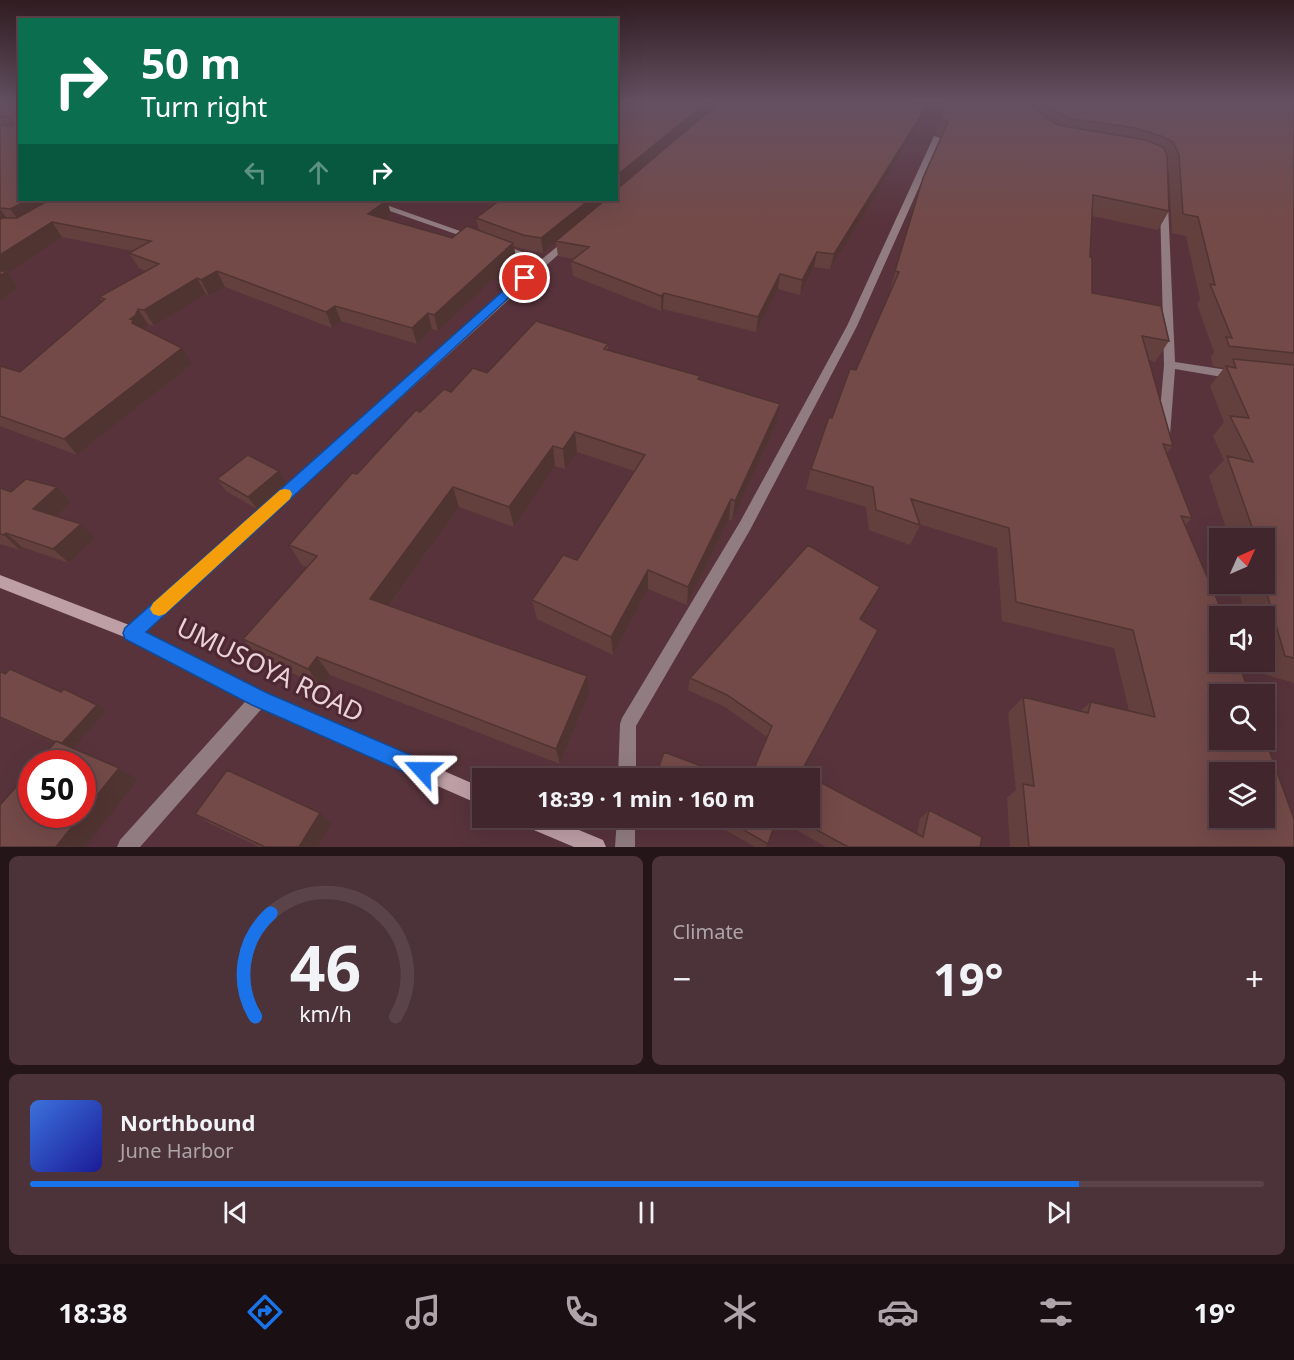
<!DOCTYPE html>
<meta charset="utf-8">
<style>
:root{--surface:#42262d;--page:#4c3239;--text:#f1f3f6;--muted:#aea5aa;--line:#5a4349;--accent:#1a73e8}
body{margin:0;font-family:"Noto Sans",sans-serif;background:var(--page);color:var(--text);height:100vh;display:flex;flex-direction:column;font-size:22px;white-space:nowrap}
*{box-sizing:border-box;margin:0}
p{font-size:20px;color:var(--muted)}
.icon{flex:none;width:33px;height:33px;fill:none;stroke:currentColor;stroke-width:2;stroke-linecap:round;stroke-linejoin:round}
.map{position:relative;height:847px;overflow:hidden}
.panel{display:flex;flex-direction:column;gap:9px;padding:9px;background:#241519;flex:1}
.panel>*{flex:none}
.guide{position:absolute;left:18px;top:18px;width:600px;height:183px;border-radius:0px;box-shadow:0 6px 24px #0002,0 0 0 2px var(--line);background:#0b6e4f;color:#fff;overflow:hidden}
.needle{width:39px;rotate:45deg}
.buttons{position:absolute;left:1209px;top:528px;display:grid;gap:12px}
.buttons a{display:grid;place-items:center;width:66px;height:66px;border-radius:0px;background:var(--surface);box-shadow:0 6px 24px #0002,0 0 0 2px var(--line);font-size:30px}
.speed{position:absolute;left:18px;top:750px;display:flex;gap:12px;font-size:30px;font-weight:700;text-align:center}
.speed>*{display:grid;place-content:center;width:78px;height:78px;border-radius:50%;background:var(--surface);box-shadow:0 6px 24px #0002,0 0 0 2px var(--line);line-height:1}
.speed .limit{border:9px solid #d22;background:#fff;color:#111}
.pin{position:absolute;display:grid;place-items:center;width:51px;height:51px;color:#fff;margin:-26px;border:3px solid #fff;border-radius:50%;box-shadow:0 2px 6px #0007}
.me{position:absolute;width:66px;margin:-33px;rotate:294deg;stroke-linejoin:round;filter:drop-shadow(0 0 4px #0008)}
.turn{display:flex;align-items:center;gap:21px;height:126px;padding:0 24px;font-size:27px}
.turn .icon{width:78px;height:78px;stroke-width:2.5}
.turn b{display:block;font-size:42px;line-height:51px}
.lanes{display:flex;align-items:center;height:57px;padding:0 24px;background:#0003;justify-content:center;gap:30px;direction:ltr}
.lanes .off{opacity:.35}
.big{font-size:45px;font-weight:700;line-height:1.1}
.panel .card{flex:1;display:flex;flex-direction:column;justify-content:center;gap:9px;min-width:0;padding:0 21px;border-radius:9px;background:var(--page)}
.panel .dial{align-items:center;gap:0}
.dial svg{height:156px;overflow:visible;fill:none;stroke:var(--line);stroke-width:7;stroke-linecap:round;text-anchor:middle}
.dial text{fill:var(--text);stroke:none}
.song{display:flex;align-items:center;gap:18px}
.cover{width:72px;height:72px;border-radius:9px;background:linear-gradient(135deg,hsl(220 70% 55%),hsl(240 70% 35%))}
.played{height:6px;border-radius:3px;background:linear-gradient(90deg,var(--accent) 85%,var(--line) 85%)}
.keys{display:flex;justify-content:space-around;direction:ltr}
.heat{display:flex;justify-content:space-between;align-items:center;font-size:33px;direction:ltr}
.panel .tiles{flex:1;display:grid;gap:9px;grid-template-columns:1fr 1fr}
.card:last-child{grid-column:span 2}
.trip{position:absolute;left:472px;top:768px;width:348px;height:60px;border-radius:0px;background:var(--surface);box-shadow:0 6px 24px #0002,0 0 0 2px var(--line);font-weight:700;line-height:60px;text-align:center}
.dock{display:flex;height:96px;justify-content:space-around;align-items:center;background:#1a0f12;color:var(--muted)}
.dock .icon{width:42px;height:42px}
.dock .selected{color:var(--accent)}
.dock b{font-size:27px;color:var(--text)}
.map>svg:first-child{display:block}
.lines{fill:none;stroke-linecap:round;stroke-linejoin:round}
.street{fill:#917d81;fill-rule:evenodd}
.secondary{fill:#be9fa6;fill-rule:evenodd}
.wall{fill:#63403e}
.shaded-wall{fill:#503432}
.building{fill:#734a48;stroke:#503432;stroke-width:1.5;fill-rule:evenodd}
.route{fill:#1a73e8;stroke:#114b97;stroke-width:1.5}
.slow{fill:#f59e0b}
.labels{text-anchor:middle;stroke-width:6;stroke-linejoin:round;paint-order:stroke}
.near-street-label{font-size:26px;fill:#ead2d7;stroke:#4d2832}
</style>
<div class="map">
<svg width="1294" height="847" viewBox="0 0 1294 847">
<rect width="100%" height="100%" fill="#58333c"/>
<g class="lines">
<path class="street" d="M934 136 941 138 857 326 750 530 636 726V778H618L620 724 622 718 740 522 847 326Z
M346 200H372L477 237 476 239H470L367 203 350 202Z
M1164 201 1168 204 1175 362 1234 371 1240 375 1234 379 1175 369 1170 435 1164 439 1158 435 1164 365 1160 204Z
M569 237 573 240 572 242 137 638 132 640 127 638 124 633 127 628 537 263 497 249V245H503L542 259Z
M259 691 265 693 267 699 265 705 140 847H117L120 840 253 693Z
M617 818H635V847H615Z"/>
<path class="secondary" d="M0 575 137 628 265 693 483 788V806L253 705 127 638 0 588Z
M520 818H550L603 840 606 847H574L522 825Z"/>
</g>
<path class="wall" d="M0 102H20V200L391 214 385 219 452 238 479 230 476 218 924 117 830 269 814 267 800 295 778 289 756 332 663 309 661 311 573 276 571 261 574 259 558 256 556 242 543 253 526 250 514 246 516 258 438 331 432 329 417 344 341 321 332 328 225 287 209 296 206 294 154 326 148 324 146 330 192 364 77 455 0 426V366L20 372 102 302 99 297 146 271 139 268 129 253 133 251 62 237 8 273 18 287 0 301Z
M946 102H1294V683L1260 673 1257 662H1264V616H1245L1238 588 1243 584H1264V538H1229L1209 476 1224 460 1213 436 1224 422 1210 386 1224 368 1213 366 1211 357 1214 352 1197 304 1200 299 1186 236 1172 233 1169 173 1167 169 1169 211 1158 230 1092 216 1090 257 1092 293 1169 341 1155 362 1149 360 1173 446 1167 453 1192 518 1185 525 1220 616 1294 847H1010L1007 798 1016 790 1008 713 1023 697 1080 711 1091 702 1129 711 1114 648 1002 621 997 548 919 524 920 525 910 545 869 530 866 507 806 489 811 469 832 418 856 370 891 291 890 290 923 178 941 138 936 134Z
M608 344V350L700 379 776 424 732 521 729 519 687 605 648 589 613 655 537 619 532 600 577 560 634 471 577 452 565 469 555 466 514 527 459 507 389 606 589 693 560 764 330 675 321 687 259 657 243 639 307 567 302 565 289 545 357 474 420 412 451 392 487 373Z
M217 479 286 483 257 509 226 491Z
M57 487 71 502 56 516 95 538 69 563 22 547 20 550 0 544V488L11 492Z
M880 587 874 600 861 620 872 642 801 772 917 834 920 819 929 810 980 847H826L777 819 766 847H755L710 821 708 830 678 818H810L750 778 767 737 725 707 688 690 690 678Z
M0 670 5 674 106 711 73 748 138 780 85 847H0L54 743 0 718Z
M195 814 332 823 318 847H259L211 824Z"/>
<path class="shaded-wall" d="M707 102H722L616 191V176Z
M928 104 924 117 830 269 834 254Z
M28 200H65L21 224 10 209Z
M387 200 391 214 373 229 368 214Z
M589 200H607L556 241V242L543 253 541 238Z
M0 209 10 223 0 230Z
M52 222 62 237 8 273 18 287 0 301V255Z
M513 243 516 258 438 331 434 315Z
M817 252 814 267 800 295 802 280Z
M217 271 225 287 209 296 201 280Z
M780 274 778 289 756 332 758 317Z
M197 278 206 294 154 326 144 310Z
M664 293 663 309 661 311V296Z
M335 306 341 321 332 328 326 312Z
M138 309 148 324 142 339 130 319Z
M428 313 432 329 417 344 412 328Z
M182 348 192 364 77 455 64 439Z
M780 404 776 424 732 521 735 501Z
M575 432 577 452 565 469 563 449Z
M553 446 555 466 514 527 509 507Z
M279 471 286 483 257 509 248 497Z
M57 487 71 502 48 524 33 509Z
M453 487 459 507 380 618 370 599Z
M731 499 729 519 687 605 688 587Z
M81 524 95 538 69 563 53 549Z
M6 533 22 547 20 550 4 535Z
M648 570V589L613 655 611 637Z
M880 587 874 600 854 632 860 619Z
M878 630 872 642 797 778Z
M317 657 330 675 321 687 308 669Z
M587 676 589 693 560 764 556 749Z
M97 705 106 711 71 751 61 745Z
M119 768 138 780 85 847H56Z
M320 813 332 823 318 847H299Z"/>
<path class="building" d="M0 102H20V200H28L10 209 0 208V124L11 127 13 125 12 118 0 116Z
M616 102H707L616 176Z
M720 102H901L928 104 834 254 817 252 802 280 780 274 758 317 664 293 661 296 571 261 589 247 556 241 605 200H616V190Z
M946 102 965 103V102H1029L1044 116 1058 125 1146 140 1163 147 1167 155 1169 211 1093 195 1090 257H1092V293L1161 306 1169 341 1142 336 1173 446 1163 444 1192 518 1181 516 1224 616H1220V662H1238L1250 694H1220V740H1264V736L1294 819V847H1029L1023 784 1034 786 1023 697 1088 713 1091 702 1155 717 1133 630 1016 602 1009 528 911 499 920 525 876 510 873 487 811 469 829 417 832 418 850 369 856 370 899 272 895 271 923 178 948 122 941 117ZM1220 772H1264V818H1220Z
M1043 102H1294V353L1229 346 1226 337 1232 338 1210 284 1215 285 1198 217 1183 214 1179 155 1173 142 1161 136 1135 128 1067 118 1049 107Z
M49 200H387L368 214 452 238 467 226 513 243 434 315 428 313 412 328 335 306 326 312 217 271 201 280 197 278 144 310 138 309 135 316 130 319 133 320 132 323 182 348 64 439 0 416V366L20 372 105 299 99 297 159 264 129 253 151 241 52 222 0 255V219L3 218H17Z
M500 200H589L541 238 523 235 476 218Z
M0 271H7L0 276Z
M536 321 608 344 604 349 700 376 698 379 780 404 735 501 731 499 688 587 648 570 611 637 532 600 563 555 577 560 645 455 575 432 563 449 553 446 509 507 453 487 370 599 587 676 556 749 317 657 308 669 243 639 317 556 289 545 352 473 357 474 416 410 420 412 444 389 451 392 473 368 487 373Z
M1233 359 1294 365V658L1285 656 1264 584V570L1268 571 1264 561V538H1256L1227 456 1253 462 1230 416 1249 418 1226 366 1236 368Z
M248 455 279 471 248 497 217 479Z
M26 479 57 487 33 509 81 524 53 549 6 533 4 535 0 534V488L11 492Z
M808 545 880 587 860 619 878 630 801 772 923 837 929 810 982 837 980 847H848L795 818H810V778H750L772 726 727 695 690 678Z
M10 669 61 692 64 689 97 705 62 743 56 741 55 742 0 717V671L5 674Z
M56 741 119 768 82 814V764H36Z
M664 752 733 778H655Z
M32 769V814H82L56 847H0V805Z
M227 770 320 813 299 847H265L195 814Z
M703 818H711L710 820Z
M723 818H777L768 844Z"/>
<linearGradient id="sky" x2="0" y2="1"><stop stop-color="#301c21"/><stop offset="0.46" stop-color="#645061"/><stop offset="1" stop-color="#645061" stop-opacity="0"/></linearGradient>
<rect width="1294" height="220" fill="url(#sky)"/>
<path class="route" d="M525 274 528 275V280L146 632 265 692 429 763 432 770 429 778 422 780 252 705 125 639 123 633 125 628 521 275Z"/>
<path class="slow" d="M285 489 290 490 292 494 290 499 165 614 159 616 153 614 150 609 153 603 280 490Z"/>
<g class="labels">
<g class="near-street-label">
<text transform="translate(270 670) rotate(26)" y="9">UMUSOYA ROAD</text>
</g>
</g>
</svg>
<div class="buttons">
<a><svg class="needle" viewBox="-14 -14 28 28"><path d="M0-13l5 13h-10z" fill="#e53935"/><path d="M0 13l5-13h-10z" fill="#aea5aa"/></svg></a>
<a><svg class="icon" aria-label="sound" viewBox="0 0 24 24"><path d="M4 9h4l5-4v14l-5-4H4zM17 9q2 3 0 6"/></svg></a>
<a><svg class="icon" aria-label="search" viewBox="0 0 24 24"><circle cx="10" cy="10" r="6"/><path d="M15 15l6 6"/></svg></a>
<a><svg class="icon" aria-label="layers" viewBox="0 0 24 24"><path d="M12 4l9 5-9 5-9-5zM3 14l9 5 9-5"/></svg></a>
</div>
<div class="speed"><div class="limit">50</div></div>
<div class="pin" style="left:525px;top:278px;background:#d93025"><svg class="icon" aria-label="arrive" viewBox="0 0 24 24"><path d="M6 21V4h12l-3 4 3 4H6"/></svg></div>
<svg class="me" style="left:422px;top:770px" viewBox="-20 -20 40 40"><path d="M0-17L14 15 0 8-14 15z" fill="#1a73e8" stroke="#fff" stroke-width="4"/></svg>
<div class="trip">18:39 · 1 min · 160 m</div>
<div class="guide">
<div class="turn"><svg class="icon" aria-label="right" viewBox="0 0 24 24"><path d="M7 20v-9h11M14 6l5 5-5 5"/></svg><div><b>50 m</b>Turn right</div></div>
<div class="lanes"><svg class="icon off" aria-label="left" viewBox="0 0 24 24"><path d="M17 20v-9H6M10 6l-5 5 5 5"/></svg><svg class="icon off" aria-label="ahead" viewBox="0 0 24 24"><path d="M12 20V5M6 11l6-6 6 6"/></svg><svg class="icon" aria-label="right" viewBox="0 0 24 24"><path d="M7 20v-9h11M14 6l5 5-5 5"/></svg></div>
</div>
</div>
<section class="panel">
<div class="tiles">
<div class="card dial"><svg viewBox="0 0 100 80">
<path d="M14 69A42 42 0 1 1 86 69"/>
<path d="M14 69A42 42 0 0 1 22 16" stroke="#1a73e8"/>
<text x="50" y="56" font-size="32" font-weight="700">46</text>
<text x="50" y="72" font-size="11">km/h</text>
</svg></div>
<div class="card"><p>Climate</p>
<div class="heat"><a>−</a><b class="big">19°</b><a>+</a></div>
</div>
<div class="card">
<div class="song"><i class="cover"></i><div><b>Northbound</b><p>June Harbor</p></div></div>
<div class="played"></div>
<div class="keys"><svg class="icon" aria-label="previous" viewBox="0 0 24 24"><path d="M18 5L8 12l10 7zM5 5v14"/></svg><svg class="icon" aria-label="pause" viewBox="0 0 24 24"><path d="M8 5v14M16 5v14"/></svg><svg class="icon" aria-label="next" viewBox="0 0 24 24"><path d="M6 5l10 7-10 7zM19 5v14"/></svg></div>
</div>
</div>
</section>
<nav class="dock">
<b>18:38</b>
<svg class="icon selected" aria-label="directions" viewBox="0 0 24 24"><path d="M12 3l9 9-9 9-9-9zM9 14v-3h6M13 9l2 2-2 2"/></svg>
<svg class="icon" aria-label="music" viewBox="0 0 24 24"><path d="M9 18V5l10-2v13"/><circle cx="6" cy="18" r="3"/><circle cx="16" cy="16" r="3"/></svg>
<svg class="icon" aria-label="phone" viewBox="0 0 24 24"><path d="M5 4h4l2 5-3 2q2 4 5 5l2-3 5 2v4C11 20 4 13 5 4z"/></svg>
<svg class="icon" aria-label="climate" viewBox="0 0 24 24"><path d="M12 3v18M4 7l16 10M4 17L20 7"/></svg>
<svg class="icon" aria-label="car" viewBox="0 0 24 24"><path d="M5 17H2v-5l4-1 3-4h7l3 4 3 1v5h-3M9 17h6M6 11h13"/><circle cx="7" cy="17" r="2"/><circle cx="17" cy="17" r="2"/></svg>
<svg class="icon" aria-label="filters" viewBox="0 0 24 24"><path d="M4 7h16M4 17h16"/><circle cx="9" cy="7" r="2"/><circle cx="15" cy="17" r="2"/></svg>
<b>19°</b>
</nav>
